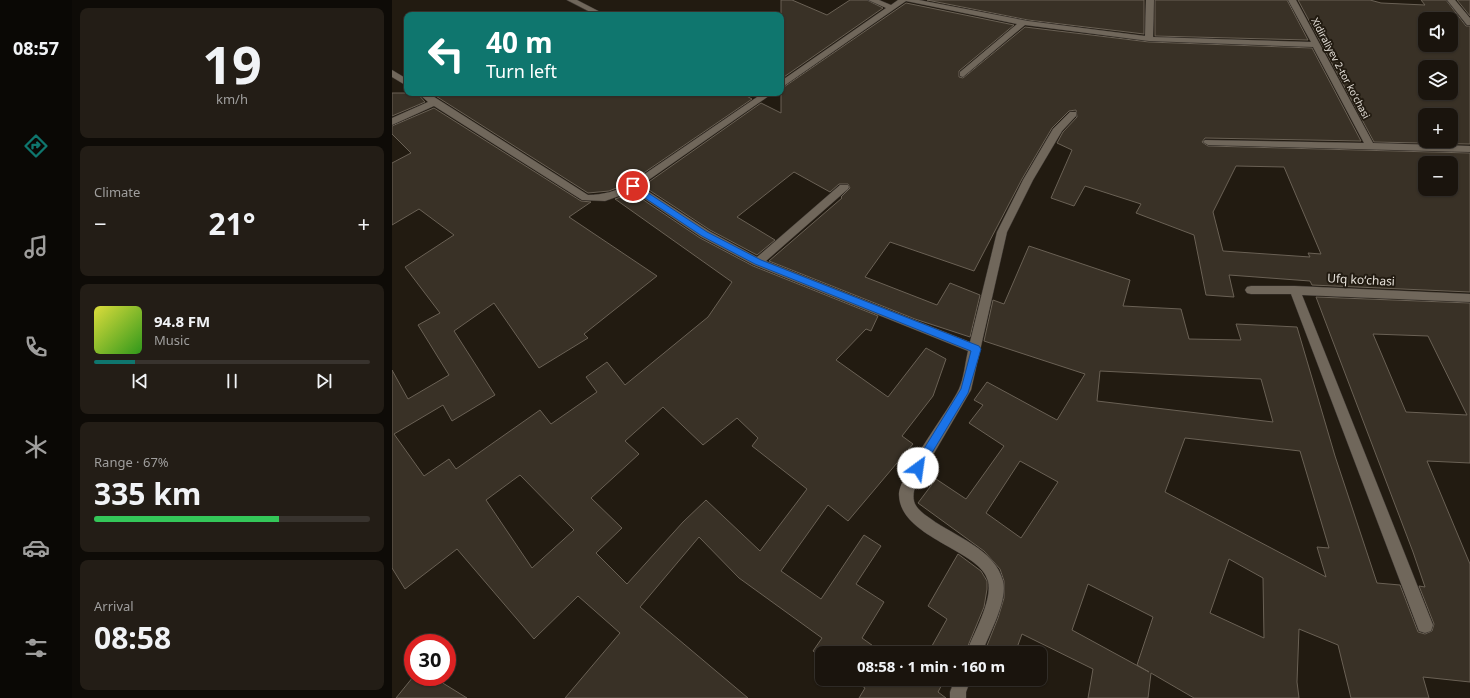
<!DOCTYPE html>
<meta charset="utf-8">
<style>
:root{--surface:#1a140d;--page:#231d16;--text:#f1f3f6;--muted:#9f9e9d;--line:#38332e;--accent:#0f766e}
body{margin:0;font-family:"Noto Sans",sans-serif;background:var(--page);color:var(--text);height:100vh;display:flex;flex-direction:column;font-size:15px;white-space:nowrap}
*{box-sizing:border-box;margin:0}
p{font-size:13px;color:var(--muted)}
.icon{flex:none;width:22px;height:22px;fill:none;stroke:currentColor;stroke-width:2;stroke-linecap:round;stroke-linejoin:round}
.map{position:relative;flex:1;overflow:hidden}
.side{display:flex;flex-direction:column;gap:8px;padding:8px;background:#0e0b07;width:320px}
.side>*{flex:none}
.banner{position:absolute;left:12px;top:12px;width:380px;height:84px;border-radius:8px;box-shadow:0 1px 3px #0004,0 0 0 1px var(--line);background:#0f766e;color:#fff;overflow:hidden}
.fabs{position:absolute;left:1026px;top:12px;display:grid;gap:8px}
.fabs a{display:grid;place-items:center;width:40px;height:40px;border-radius:8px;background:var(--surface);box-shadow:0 1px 3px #0004,0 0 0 1px var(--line);font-size:20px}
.speed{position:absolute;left:12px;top:634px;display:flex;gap:8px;font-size:20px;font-weight:700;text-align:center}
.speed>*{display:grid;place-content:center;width:52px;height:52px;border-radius:50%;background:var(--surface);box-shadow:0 1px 3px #0004,0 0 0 1px var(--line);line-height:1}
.speed .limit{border:6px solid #d22;background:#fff;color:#111}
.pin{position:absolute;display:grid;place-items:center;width:34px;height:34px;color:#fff;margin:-17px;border:2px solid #fff;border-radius:50%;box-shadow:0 1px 4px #0007}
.me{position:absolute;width:44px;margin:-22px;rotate:31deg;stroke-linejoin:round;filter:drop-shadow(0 0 3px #0008)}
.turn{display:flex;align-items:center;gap:14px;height:84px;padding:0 16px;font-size:18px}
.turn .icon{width:52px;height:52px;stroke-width:2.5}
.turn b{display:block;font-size:28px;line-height:34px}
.big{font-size:30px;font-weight:700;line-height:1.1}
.side .widget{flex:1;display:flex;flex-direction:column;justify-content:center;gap:6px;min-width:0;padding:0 14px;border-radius:8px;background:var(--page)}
.side .dial{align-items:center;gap:0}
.dial b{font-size:52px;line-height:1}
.song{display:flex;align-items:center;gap:12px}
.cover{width:48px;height:48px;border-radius:6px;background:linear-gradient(135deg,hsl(60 70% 55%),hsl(110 70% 35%))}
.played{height:4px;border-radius:2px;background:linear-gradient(90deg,var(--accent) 15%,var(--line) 15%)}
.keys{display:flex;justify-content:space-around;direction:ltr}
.heat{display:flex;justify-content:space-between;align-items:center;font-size:22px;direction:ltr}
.charge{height:6px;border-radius:3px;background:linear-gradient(90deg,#34c759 67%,var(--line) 0)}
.trip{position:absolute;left:423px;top:646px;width:232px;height:40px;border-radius:8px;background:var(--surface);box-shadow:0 1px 3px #0004,0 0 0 1px var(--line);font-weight:700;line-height:40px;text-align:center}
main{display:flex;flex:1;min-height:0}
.menu{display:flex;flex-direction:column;width:72px;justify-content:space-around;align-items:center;background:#0a0805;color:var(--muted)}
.menu .icon{width:28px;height:28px}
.menu .selected{color:var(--accent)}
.menu b{font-size:18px;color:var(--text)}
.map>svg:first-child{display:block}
.building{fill:#393126;stroke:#6a6155;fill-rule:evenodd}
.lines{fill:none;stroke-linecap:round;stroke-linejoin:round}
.street-casing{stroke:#3c3631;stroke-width:1}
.street{fill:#70675b;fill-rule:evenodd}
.route{fill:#1a73e8;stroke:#114b97}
.labels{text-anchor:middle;stroke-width:4;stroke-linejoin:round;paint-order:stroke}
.far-street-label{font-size:10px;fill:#e6e1da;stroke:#221b11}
.street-label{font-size:12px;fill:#e6e1da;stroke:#221b11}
</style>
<main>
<nav class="menu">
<b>08:57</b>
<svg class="icon selected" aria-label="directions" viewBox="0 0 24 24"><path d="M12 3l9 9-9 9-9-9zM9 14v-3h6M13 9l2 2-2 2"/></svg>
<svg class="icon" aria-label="music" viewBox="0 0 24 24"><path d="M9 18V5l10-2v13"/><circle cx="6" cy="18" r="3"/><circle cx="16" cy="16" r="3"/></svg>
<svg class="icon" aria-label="phone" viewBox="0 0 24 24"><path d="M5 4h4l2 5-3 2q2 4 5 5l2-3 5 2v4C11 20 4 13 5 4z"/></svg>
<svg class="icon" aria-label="climate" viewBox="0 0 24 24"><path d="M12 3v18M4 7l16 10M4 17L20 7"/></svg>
<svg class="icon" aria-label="car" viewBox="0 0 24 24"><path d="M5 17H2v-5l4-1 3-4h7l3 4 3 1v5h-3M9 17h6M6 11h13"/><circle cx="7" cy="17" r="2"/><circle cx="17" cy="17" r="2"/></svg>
<svg class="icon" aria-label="filters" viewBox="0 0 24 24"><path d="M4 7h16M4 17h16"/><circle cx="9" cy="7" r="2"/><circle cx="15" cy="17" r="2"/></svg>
</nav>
<section class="side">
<div class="widget dial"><b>19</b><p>km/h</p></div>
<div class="widget"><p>Climate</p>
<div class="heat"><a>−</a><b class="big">21°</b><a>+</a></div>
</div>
<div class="widget">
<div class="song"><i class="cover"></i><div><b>94.8 FM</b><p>Music</p></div></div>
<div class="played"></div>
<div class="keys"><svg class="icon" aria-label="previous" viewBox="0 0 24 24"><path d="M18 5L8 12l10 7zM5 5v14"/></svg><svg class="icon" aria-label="pause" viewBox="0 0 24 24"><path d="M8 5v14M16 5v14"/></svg><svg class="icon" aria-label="next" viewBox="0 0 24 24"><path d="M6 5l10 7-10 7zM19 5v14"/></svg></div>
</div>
<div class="widget"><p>Range · 67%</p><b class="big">335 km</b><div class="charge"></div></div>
<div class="widget"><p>Arrival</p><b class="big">08:58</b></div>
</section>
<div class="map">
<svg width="1078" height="698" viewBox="0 0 1078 698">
<rect width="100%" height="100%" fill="#221b11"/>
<path class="building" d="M389 0H400L435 15 458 0H475L491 8 389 79Z
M535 0H752V34L636 20Z
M763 0H895L916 40 763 36Z
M906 0H978L989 3 1033 5 1029 0H1054L1074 26H1078V144L982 142ZM1033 19H1059V45H1033ZM1033 67H1059V93H1033ZM1033 115H1059V141H1033Z
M1065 0H1078V16Z
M514 3 622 25 567 71V77L571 78 633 27 757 42 920 48 969 141 813 138 810 142 816 146 1078 153V292L920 285 918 281 837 275 842 297 814 295 802 235 744 213 749 204 693 186 682 206 659 198 680 150 665 143 671 132 685 117 684 110 677 111 660 128 630 179 582 271 498 242 473 277 545 305 558 283 588 295 578 337 523 319 377 261 450 198 449 197 458 188 456 184H447L438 192 402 172 345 217 383 240 365 255 318 230 251 186 369 103 389 113V89ZM1033 163H1059V189H1033ZM844 166 892 167 929 254 916 253 918 257 831 251 821 212Z
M0 93H25L33 102 0 116Z
M39 93H349L360 99 237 183 217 191 196 193Z
M42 108 189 201 199 202 177 217 265 276 192 334 196 338 147 368 102 303 62 331 103 395 60 421 51 405 2 434 32 476 57 459 64 469 148 410 159 424 205 392 194 377 215 362 233 385 316 317 340 282 223 199 241 193 308 238 361 266 486 316 479 331 474 329 444 360 496 397 534 348 554 359 541 396 510 436 521 444 456 521 436 505 389 571 429 599 472 535 489 546 464 584 492 602 470 638 491 653H430V657L421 651 430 638 347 578 307 537 248 607 356 698H173L228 633 186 596 142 639 65 549 13 589 0 568V370L16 399 57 375 26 325 48 313 13 267 62 235 27 209 0 225V163L19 153 0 134V126ZM271 407 311 445 345 418 366 438 360 446 415 489 368 551 314 500 291 522 235 584 204 553 230 528 199 498 247 454 233 441ZM128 475 182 530 140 568 94 500Z
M637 246 738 280 731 306 789 309 797 339 849 340 844 324 905 327 943 456 985 583 1008 585 1026 632 1033 634 1040 631 1042 624 1027 586 1033 587 1021 552 924 297 1078 303V463L1035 461 1078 564V682L1031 677 1037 698H959L946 645 907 629 905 682 907 698H802L759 673 756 698H696L701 669 630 634 623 653H592L606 618 612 598V581L608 569 592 551 526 503 544 479 574 499 612 446 577 423 591 405 582 400 595 382 665 420 693 374 592 341 601 300 612 304ZM981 334 1036 336 1075 415 1014 412ZM708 371 869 379 881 422 705 401ZM793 438 908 451 937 548 925 547 934 577 773 492ZM628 461 666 482 629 538 594 513ZM837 559 871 578 872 638 818 613ZM696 584 761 617 745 665 757 672 680 630Z
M566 554 589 571 595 581V589L592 607 573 653H536L555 619 536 606Z
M21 677H41L75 698H4Z
M460 679H553L546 692 554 698H467L473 688Z"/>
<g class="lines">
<g class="street-casing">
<path id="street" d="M175 0H185L214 15H204Z
M476 0H487L499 5 506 0H527L636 21 753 36 754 0H762L761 37 919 42 896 0H904L981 143 1078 146V152L816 145 811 142 813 140 972 143 921 47 757 41 633 25 571 77 568 76V72L625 24 514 1 389 88V81L494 8Z
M1055 0H1063L1078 18V25H1075Z
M0 70 15 79V86L0 77Z
M26 93H36L196 195C211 195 224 191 238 184L371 93H381L248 186 317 231 365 257 448 185H456L457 187 456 189 374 261 578 342 605 232 631 180 661 129 678 112H684V116L670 131 641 180 615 232 579 390 524 484C522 490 520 497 523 504 526 510 533 515 539 519 562 536 603 549 611 581 616 601 597 634 590 653H574C581 635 601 600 596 581 589 550 508 538 507 495 507 475 556 412 567 389 572 378 573 363 576 351L362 265 309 237 241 191 213 201 190 200 42 106 0 125V118L36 102Z
M859 286H903L1078 294V302L910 295 1041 625 1039 631 1033 633 1027 631 899 294H859L855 293 853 290 855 287Z
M563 679H579L574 692V698H558V692Z"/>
</g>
<use href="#street" class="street"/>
</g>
<path class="route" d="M241 183 315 232 369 260 587 346 589 349 576 393 529 471 526 473 522 471 520 468 569 389 579 351 363 264 310 236 238 188 237 186Z"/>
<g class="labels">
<g class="far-street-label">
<text transform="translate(949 68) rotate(62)" y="4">Xidiraliyev 2-tor koʻchasi</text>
</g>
<g class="street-label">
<text transform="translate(969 280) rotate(3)" y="4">Ufq koʻchasi</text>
</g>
</g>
</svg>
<div class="fabs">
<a><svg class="icon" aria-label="sound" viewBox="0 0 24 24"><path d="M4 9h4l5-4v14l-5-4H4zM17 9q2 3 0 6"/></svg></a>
<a><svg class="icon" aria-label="layers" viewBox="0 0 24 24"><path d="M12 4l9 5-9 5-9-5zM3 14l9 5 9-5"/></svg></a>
<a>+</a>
<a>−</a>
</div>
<div class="speed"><div class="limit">30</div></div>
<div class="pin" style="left:241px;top:186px;background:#d93025"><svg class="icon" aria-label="arrive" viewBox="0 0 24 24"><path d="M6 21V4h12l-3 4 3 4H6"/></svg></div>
<svg class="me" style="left:526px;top:468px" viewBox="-20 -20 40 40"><circle r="19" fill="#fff"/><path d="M0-13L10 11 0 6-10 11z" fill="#1a73e8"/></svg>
<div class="trip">08:58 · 1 min · 160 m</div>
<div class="banner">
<div class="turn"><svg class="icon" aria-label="left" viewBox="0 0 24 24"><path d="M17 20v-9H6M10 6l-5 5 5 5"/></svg><div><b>40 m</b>Turn left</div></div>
</div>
</div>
</main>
